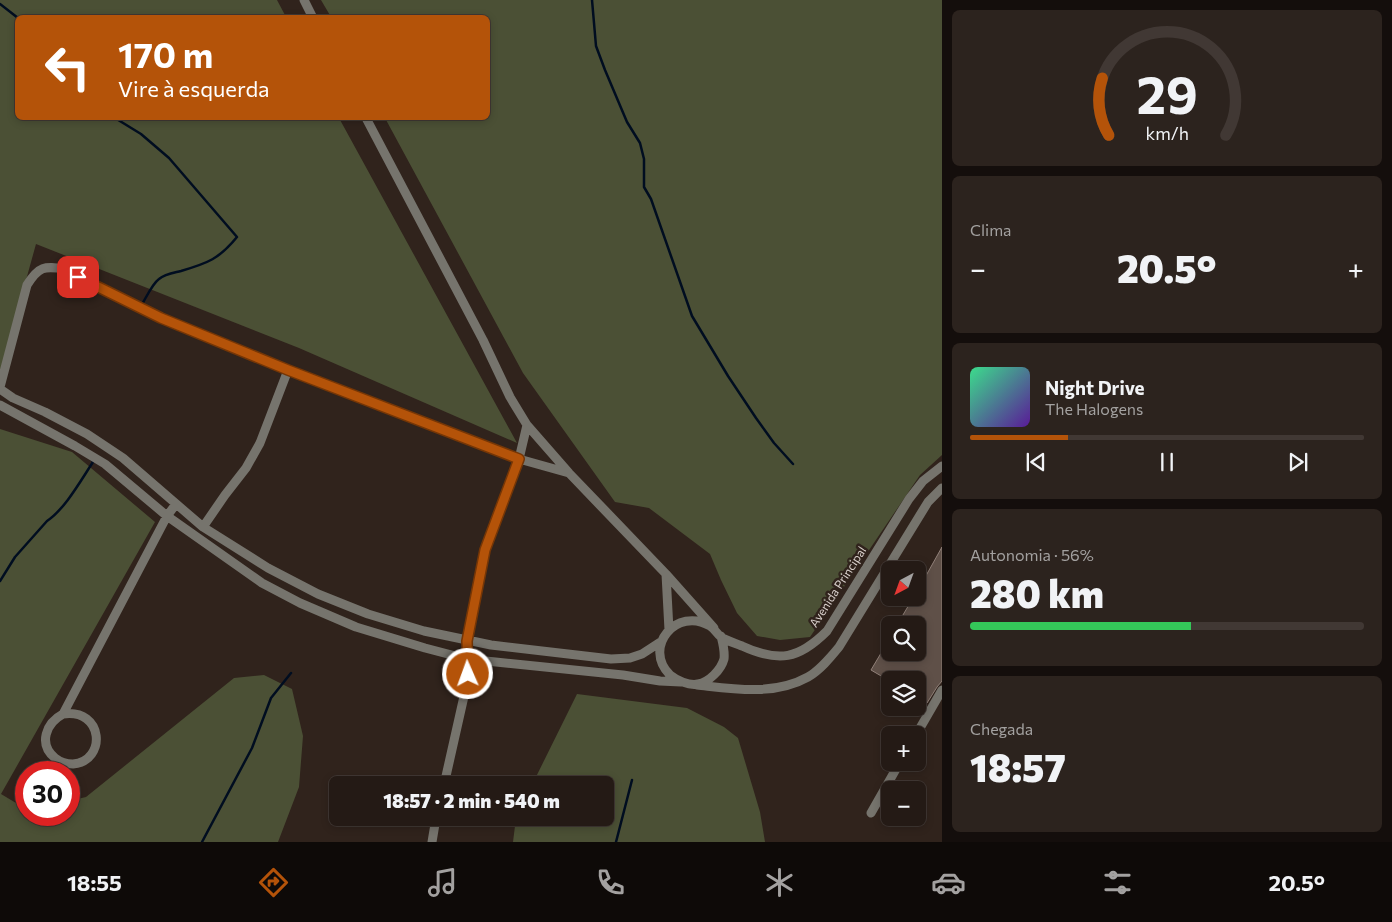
<!DOCTYPE html>
<html lang="pt">
<meta charset="utf-8">
<style>
:root{--surface:#241a15;--page:#2c231e;--text:#f1f3f6;--muted:#a3a1a0;--line:#413834;--accent:#b45309}
body{margin:0;font-family:Commissioner,sans-serif;background:var(--page);color:var(--text);height:100vh;display:flex;flex-direction:column;font-size:19px;white-space:nowrap}
*{box-sizing:border-box;margin:0}
p{font-size:16px;color:var(--muted)}
.icon{flex:none;width:28px;height:28px;fill:none;stroke:currentColor;stroke-width:2;stroke-linecap:round;stroke-linejoin:round}
.map{position:relative;flex:1;overflow:hidden}
.drawer{display:flex;flex-direction:column;gap:10px;padding:10px;background:#140e0c;width:450px}
.drawer>*{flex:none}
.guide{position:absolute;left:15px;top:15px;width:475px;height:105px;border-radius:8px;box-shadow:0 2px 8px #0003,0 0 0 1px var(--line);background:#b45309;color:#fff;overflow:hidden}
.needle{width:32px;rotate:221deg}
.fabs{position:absolute;left:881px;top:561px;display:grid;gap:10px}
.fabs a{display:grid;place-items:center;width:45px;height:45px;border-radius:8px;background:var(--surface);box-shadow:0 2px 8px #0003,0 0 0 1px var(--line);font-size:25px}
.speed{position:absolute;left:15px;top:761px;display:flex;gap:10px;font-size:25px;font-weight:700;text-align:center}
.speed>*{display:grid;place-content:center;width:65px;height:65px;border-radius:50%;background:var(--surface);box-shadow:0 2px 8px #0003,0 0 0 1px var(--line);line-height:1}
.speed .limit{border:8px solid #d22;background:#fff;color:#111}
.pin{position:absolute;display:grid;place-items:center;width:42px;height:42px;color:#fff;margin:-21px;border-radius:10px;box-shadow:0 2px 8px #0006}
.me{position:absolute;width:55px;margin:-28px;rotate:358deg;stroke-linejoin:round;filter:drop-shadow(0 0 4px #0008)}
.turn{display:flex;align-items:center;gap:18px;height:105px;padding:0 20px;font-size:22px}
.turn .icon{width:65px;height:65px;stroke-width:2.5}
.turn b{display:block;font-size:35px;line-height:42px}
.big{font-size:38px;font-weight:800;line-height:1.1}
.drawer .card{flex:1;display:flex;flex-direction:column;justify-content:center;gap:8px;min-width:0;padding:0 18px;border-radius:8px;background:var(--page)}
.drawer .dial{align-items:center;gap:0}
.dial svg{height:130px;overflow:visible;fill:none;stroke:var(--line);stroke-width:7;stroke-linecap:round;text-anchor:middle}
.dial text{fill:var(--text);stroke:none}
.song{display:flex;align-items:center;gap:15px}
.cover{width:60px;height:60px;border-radius:8px;background:linear-gradient(135deg,hsl(150 70% 55%),hsl(270 70% 35%))}
.played{height:5px;border-radius:2px;background:linear-gradient(90deg,var(--accent) 25%,var(--line) 25%)}
.keys{display:flex;justify-content:space-around;direction:ltr}
.heat{display:flex;justify-content:space-between;align-items:center;font-size:28px;direction:ltr}
.charge{height:8px;border-radius:4px;background:linear-gradient(90deg,#34c759 56%,var(--line) 0)}
.trip{position:absolute;left:329px;top:776px;width:285px;height:50px;border-radius:8px;background:var(--surface);box-shadow:0 2px 8px #0003,0 0 0 1px var(--line);font-weight:800;line-height:50px;text-align:center}
.tabs{display:flex;height:80px;justify-content:space-around;align-items:center;background:#0e0a08;color:var(--muted)}
.tabs .icon{width:35px;height:35px}
.tabs .on{color:var(--accent)}
.tabs b{font-size:22px;color:var(--text)}
main{display:flex;flex:1;min-height:0}
.map>svg:first-child{display:block}
.green{fill:#4b5035}
.lines{fill:none;stroke-linecap:round;stroke-linejoin:round}
.stream{stroke:#000d20;stroke-width:2.5}
.building{fill:#5f5048;stroke:#918179}
.minor{stroke:#76746d;stroke-width:9}
.route-casing{stroke:#753606;stroke-width:12}
.route{stroke:#b45309;stroke-width:9}
.labels{text-anchor:middle;stroke-width:5;stroke-linejoin:round;paint-order:stroke}
.street-label{font-size:12px;fill:#d8cfcb;stroke:#30231c}
</style>
<main>
<div class="map">
<svg width="942" height="842" viewBox="0 0 942 842">
<rect width="100%" height="100%" fill="#30231c"/>
<path class="green" d="M0 0H277L286 17 18 18V118H339L517 443 299 348 36 244 0 374Z
M321 0H942V455L920 475 810 637 780 640 757 636 737 613 721 580 710 554 649 508 615 502 523 373 385 118H488V18L331 17Z
M0 429 72 452 155 522 1 794 26 809V815H69V801L86 797 234 678 264 675 292 689 303 736 299 787 278 842H0Z
M577 694 687 708 724 727 738 738 760 812 765 842H513L516 818H605V785H532Z"/>
<g class="lines">
<path class="stream" d="M592 0 596 46 605 70 627 122 640 143 644 159V187L651 199 692 316 728 376 756 418 774 443 793 464
M0 4 18 18
M115 118 141 134 169 158 237 237C219 259 208 263 181 271 173 273 165 274 159 279 152 284 146 298 141 306
M0 581 15 557 47 521C65 509 81 480 93 462L92 460
M202 842 252 748 271 698 291 673
M616 842 632 780"/>
</g>
<path class="building" d="M942 547V681L937 687 927 703 918 697V680H888L871 670 890 638V652H918V625H897L913 598H918V590Z"/>
<g class="lines">
<path class="minor" d="M304 0 313 18
M366 118 483 340 510 397 527 425 569 473 666 574 714 628
M0 387 27 285C39 266 44 266 65 269L161 318 288 370 519 459 569 473
M0 389 13 398 45 412 87 434 123 458 203 527 268 568 318 594 368 614 424 631 491 645 611 659 630 658 642 654 662 641
M0 405 75 446 105 464 167 516 262 583 300 603 356 627 425 648 467 659 623 675 660 681 681 682
M203 527 225 495 246 468 260 443 288 370
M666 574 669 630
M721 636C723 644 725 651 724 659 721 670 709 682 698 684 689 686 676 680 670 675 642 647 677 606 710 626 715 629 717 634 721 637 727 641 735 643 742 646 779 663 799 659 827 631L909 499 923 481 942 466
M697 685C734 689 774 696 808 677 820 670 830 658 839 647L928 502 942 488
M63 714C104 708 107 761 73 764 66 764 60 762 55 758 38 744 46 723 63 714L167 516 176 504
M916 735 942 690
M444 785 467 683 468 674 467 641 485 550 519 459 527 425
M871 813 900 762
M432 842 436 818"/>
</g>
<g class="lines">
<g class="route-casing">
<path id="route" d="M78 277 161 318 288 370 519 459 485 550 467 641 468 674"/>
</g>
<use href="#route" class="route"/>
</g>
<g class="labels">
<g class="street-label">
<text transform="translate(838 587) rotate(-57)" y="4">Avenida Principal</text>
</g>
</g>
</svg>
<div class="fabs">
<a><svg class="needle" viewBox="-14 -14 28 28"><path d="M0-13l5 13h-10z" fill="#e53935"/><path d="M0 13l5-13h-10z" fill="#a3a1a0"/></svg></a>
<a><svg class="icon" aria-label="search" viewBox="0 0 24 24"><circle cx="10" cy="10" r="6"/><path d="M15 15l6 6"/></svg></a>
<a><svg class="icon" aria-label="layers" viewBox="0 0 24 24"><path d="M12 4l9 5-9 5-9-5zM3 14l9 5 9-5"/></svg></a>
<a>+</a>
<a>−</a>
</div>
<div class="speed"><div class="limit">30</div></div>
<div class="pin" style="left:78px;top:277px;background:#d93025"><svg class="icon" aria-label="arrive" viewBox="0 0 24 24"><path d="M6 21V4h12l-3 4 3 4H6"/></svg></div>
<svg class="me" style="left:468px;top:674px" viewBox="-20 -20 40 40"><circle r="17" fill="#b45309" stroke="#fff" stroke-width="3"/><path d="M0-11L8 9 0 5-8 9z" fill="#fff"/></svg>
<div class="trip">18:57 · 2 min · 540 m</div>
<div class="guide">
<div class="turn"><svg class="icon" aria-label="left" viewBox="0 0 24 24"><path d="M17 20v-9H6M10 6l-5 5 5 5"/></svg><div><b>170 m</b>Vire à esquerda</div></div>
</div>
</div>
<section class="drawer">
<div class="card dial"><svg viewBox="0 0 100 80">
<path d="M14 69A42 42 0 1 1 86 69"/>
<path d="M14 69A42 42 0 0 1 10 34" stroke="#b45309"/>
<text x="50" y="56" font-size="32" font-weight="700">29</text>
<text x="50" y="72" font-size="11">km/h</text>
</svg></div>
<div class="card"><p>Clima</p>
<div class="heat"><a>−</a><b class="big">20.5°</b><a>+</a></div>
</div>
<div class="card">
<div class="song"><i class="cover"></i><div><b>Night Drive</b><p>The Halogens</p></div></div>
<div class="played"></div>
<div class="keys"><svg class="icon" aria-label="previous" viewBox="0 0 24 24"><path d="M18 5L8 12l10 7zM5 5v14"/></svg><svg class="icon" aria-label="pause" viewBox="0 0 24 24"><path d="M8 5v14M16 5v14"/></svg><svg class="icon" aria-label="next" viewBox="0 0 24 24"><path d="M6 5l10 7-10 7zM19 5v14"/></svg></div>
</div>
<div class="card"><p>Autonomia · 56%</p><b class="big">280 km</b><div class="charge"></div></div>
<div class="card"><p>Chegada</p><b class="big">18:57</b></div>
</section>
</main>
<nav class="tabs">
<b>18:55</b>
<svg class="icon on" aria-label="directions" viewBox="0 0 24 24"><path d="M12 3l9 9-9 9-9-9zM9 14v-3h6M13 9l2 2-2 2"/></svg>
<svg class="icon" aria-label="music" viewBox="0 0 24 24"><path d="M9 18V5l10-2v13"/><circle cx="6" cy="18" r="3"/><circle cx="16" cy="16" r="3"/></svg>
<svg class="icon" aria-label="phone" viewBox="0 0 24 24"><path d="M5 4h4l2 5-3 2q2 4 5 5l2-3 5 2v4C11 20 4 13 5 4z"/></svg>
<svg class="icon" aria-label="climate" viewBox="0 0 24 24"><path d="M12 3v18M4 7l16 10M4 17L20 7"/></svg>
<svg class="icon" aria-label="car" viewBox="0 0 24 24"><path d="M5 17H2v-5l4-1 3-4h7l3 4 3 1v5h-3M9 17h6M6 11h13"/><circle cx="7" cy="17" r="2"/><circle cx="17" cy="17" r="2"/></svg>
<svg class="icon" aria-label="filters" viewBox="0 0 24 24"><path d="M4 7h16M4 17h16"/><circle cx="9" cy="7" r="2"/><circle cx="15" cy="17" r="2"/></svg>
<b>20.5°</b>
</nav>
